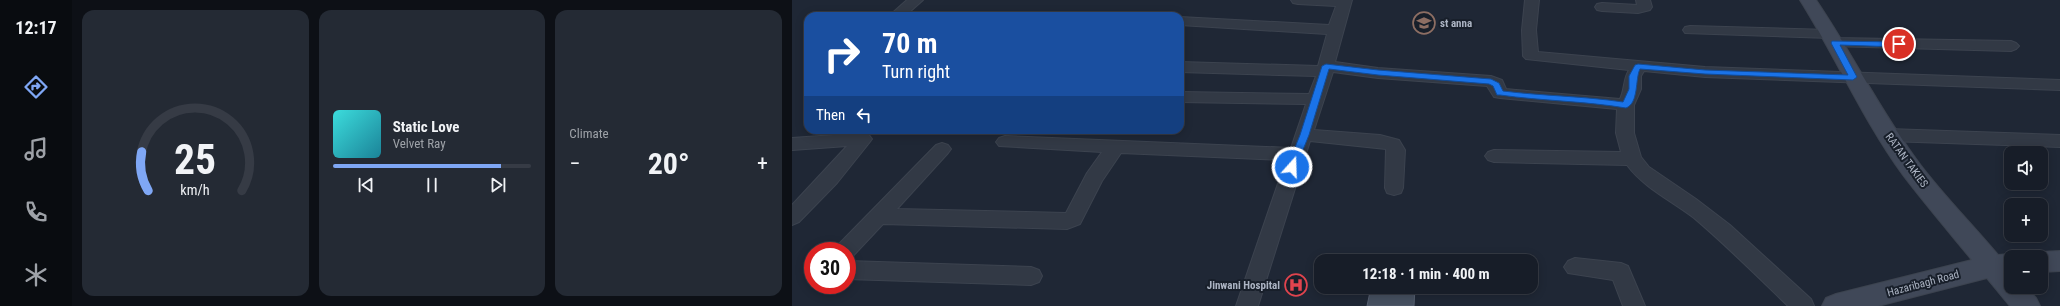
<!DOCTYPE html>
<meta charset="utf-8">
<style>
:root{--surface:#171d28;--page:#242a34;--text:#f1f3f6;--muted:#9ea2a8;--line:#363b45;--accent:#7fa7f5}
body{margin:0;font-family:"Roboto Condensed",sans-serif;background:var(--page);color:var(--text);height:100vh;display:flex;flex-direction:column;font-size:15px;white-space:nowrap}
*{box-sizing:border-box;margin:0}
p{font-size:13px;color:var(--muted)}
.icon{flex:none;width:22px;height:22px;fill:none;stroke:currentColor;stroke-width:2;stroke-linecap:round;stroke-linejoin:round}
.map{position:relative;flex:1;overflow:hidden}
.side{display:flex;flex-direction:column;gap:10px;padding:10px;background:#0d1016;width:720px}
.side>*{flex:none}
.guide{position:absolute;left:12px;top:12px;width:380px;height:122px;border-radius:12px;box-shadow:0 2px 10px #0003,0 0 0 1px var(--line);background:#1a4fa0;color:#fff;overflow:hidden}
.fabs{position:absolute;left:1212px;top:146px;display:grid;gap:8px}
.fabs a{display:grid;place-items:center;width:44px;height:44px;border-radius:8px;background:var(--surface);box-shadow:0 2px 10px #0003,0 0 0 1px var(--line);font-size:20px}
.speed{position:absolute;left:12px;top:242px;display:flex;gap:8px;font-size:20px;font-weight:700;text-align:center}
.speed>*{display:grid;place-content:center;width:52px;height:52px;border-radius:50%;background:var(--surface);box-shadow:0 2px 10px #0003,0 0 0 1px var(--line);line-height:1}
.speed .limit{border:6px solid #d22;background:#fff;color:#111}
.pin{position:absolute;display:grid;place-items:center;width:34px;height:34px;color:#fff;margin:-17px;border:2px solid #fff;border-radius:50%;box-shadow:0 1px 4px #0007}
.me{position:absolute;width:44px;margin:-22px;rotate:20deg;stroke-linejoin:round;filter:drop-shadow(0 0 3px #0008)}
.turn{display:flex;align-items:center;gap:14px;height:84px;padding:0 12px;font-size:18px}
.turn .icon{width:52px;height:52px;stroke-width:2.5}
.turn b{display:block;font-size:28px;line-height:34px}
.then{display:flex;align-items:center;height:38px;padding:0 12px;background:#0003;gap:8px;font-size:15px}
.big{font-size:30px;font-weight:700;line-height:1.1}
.side .tile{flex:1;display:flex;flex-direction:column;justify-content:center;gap:6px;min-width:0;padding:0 14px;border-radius:12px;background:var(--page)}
.side .dial{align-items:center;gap:0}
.dial svg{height:104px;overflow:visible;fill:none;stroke:var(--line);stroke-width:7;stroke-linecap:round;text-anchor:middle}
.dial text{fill:var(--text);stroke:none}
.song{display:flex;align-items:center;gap:12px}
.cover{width:48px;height:48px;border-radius:6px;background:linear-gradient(135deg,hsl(180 70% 55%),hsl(190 70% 35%))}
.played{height:4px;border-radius:2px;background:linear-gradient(90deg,var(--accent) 85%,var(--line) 85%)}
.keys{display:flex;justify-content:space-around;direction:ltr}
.heat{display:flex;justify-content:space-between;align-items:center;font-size:22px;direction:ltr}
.side .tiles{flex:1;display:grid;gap:10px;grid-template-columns:repeat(3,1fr)}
.trip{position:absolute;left:522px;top:254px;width:224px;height:40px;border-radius:12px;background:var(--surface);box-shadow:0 2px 10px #0003,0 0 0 1px var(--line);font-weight:700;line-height:40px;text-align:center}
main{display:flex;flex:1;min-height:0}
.dock{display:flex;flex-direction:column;width:72px;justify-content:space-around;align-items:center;background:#090c10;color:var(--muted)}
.dock .icon{width:28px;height:28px}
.dock .selected{color:var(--accent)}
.dock b{font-size:18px;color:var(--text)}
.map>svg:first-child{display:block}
.building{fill:#465060;stroke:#565f70}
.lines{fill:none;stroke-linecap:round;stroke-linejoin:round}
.street-casing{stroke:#3c434f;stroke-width:2}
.secondary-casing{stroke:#3c434f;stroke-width:2}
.street{fill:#323945;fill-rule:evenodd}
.secondary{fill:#404858;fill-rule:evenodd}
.route{fill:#1a73e8;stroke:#114b97}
.labels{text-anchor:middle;stroke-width:4;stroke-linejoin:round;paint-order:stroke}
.poi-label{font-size:11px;font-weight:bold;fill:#acb4c3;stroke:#181f2a;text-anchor:start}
.street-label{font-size:11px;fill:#acb4c3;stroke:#181f2a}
</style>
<main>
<nav class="dock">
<b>12:17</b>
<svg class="icon selected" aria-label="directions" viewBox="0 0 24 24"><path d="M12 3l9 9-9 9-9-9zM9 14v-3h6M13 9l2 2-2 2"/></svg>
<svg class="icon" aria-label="music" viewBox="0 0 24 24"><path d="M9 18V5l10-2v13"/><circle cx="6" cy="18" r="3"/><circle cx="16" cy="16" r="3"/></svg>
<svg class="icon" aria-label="phone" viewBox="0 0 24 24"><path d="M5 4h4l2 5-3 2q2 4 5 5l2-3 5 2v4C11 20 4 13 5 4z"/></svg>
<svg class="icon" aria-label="climate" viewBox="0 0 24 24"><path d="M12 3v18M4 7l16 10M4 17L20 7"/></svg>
</nav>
<section class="side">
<div class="tiles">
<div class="tile dial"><svg viewBox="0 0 100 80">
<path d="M14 69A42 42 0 1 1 86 69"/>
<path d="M14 69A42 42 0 0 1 9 39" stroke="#7fa7f5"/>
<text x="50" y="56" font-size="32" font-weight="700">25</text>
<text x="50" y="72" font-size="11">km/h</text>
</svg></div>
<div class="tile">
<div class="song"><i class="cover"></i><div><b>Static Love</b><p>Velvet Ray</p></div></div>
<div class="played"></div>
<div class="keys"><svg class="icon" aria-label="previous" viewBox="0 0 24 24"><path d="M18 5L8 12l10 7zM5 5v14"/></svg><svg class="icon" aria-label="pause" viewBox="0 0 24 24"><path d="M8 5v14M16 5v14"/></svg><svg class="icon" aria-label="next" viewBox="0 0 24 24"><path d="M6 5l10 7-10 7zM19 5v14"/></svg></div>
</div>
<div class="tile"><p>Climate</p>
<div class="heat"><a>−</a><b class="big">20°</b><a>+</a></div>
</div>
</div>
</section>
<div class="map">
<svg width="1268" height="306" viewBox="0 0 1268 306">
<rect width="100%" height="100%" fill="#1f2735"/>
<path class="building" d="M579 287H623L622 306H575Z"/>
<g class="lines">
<g class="street-casing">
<path id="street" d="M115 0H131L113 16H97Z
M499 0H560L543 62 586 68 699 76 710 80 714 89 724 90 828 99C833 89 831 79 837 70L734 59 731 56 730 30 733 0H747L744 30 746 52 913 67 1268 80V90L913 77 852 71 849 76V89L842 105V133L849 157 857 167 904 199 938 225 1019 299 1022 306H996C965 276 935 246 902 218 880 201 852 188 835 165L702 162 696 160 693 156 696 152 702 150 829 152 824 133 825 109 708 98 702 97 695 86 586 78 541 72 522 130 588 135 607 140 613 150 611 188 609 193 602 195 595 193 593 188 594 149 518 141 466 306H444L494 160 329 153 310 181 288 224 275 229 91 224 60 257 55 259V251H43L46 245 144 145 150 143 156 145 159 149 156 153 105 209 274 213 295 173 310 152 207 146 204 142 207 138 213 136 499 148 514 104 388 102V92L517 94 524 76 388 72V62L526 66 535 34 388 25V17L537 25 544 6 506 4 501 3Z
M844 0H858L860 7 858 10 846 13 810 11 805 10 803 7 805 4 810 3 845 5Z
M898 26 1038 30 1043 31 1045 34 1043 37 1038 38 893 33 891 30 893 27Z
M1043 38 1219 41 1224 43 1227 46 1224 49 1219 51 1038 46 1035 43 1038 40Z
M1096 129 1268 135V147L1096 141 1090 139 1087 135 1090 131Z
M71 133 77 135 80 139 77 143 45 183 7 222 0 225V205L55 146 0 150V138Z
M783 258 829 263 836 266 853 306H831L821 280 776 273 772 267 776 261Z
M55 261 239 267 247 270 250 276 247 282 239 285 55 279Z"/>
</g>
<g class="secondary-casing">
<path id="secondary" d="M1008 0H1024C1060 53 1088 111 1127 163 1151 195 1180 224 1206 255L1219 254 1228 257H1219V287H1234L1244 298 1248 306H1218L1195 278 1086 306H1030L1034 298 1044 294 1180 260C1157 232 1133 204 1111 175 1071 120 1044 57 1008 0Z
M1268 251V271L1249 272V257H1239L1240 255 1249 252Z"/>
</g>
<use href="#street" class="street"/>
<use href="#secondary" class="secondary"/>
</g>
<path class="route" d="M1040 41 1107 42 1111 44 1107 47 1048 45 1065 77 1061 80 913 74 848 69C843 79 847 103 834 108 792 101 750 101 708 95H705L701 86 697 84 586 75 537 69 517 135 504 167 500 171 495 167 508 135 530 66 534 64 586 70 699 79 707 83 711 91C751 96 791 96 831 102L837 89V76L843 65 846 64 913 70 1056 75 1039 43Z"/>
<defs>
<g id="school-ring" transform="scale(1.15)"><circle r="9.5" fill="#181f2a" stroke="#8d6e63" stroke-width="1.5"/><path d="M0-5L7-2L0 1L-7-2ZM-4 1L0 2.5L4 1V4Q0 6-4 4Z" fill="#8d6e63"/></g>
<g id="hospital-ring" transform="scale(1.15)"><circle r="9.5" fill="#181f2a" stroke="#e0444e" stroke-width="1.5"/><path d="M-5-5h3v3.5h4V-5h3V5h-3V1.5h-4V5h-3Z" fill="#e0444e"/></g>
</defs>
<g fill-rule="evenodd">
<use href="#school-ring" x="632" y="23"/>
<use href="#hospital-ring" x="504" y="285"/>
</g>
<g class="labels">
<g class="poi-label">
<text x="648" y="27">st anna</text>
<text x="488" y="289" text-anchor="end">Jinwani Hospital</text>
</g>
<g class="street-label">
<text transform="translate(1115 160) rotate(54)" y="4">RATAN TAKIES</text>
<text transform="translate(1131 283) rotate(-15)" y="4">Hazaribagh Road</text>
</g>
</g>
</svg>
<div class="fabs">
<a><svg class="icon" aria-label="sound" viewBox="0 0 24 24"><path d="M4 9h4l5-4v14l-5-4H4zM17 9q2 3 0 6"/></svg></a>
<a>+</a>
<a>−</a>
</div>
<div class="speed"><div class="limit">30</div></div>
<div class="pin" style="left:1107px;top:44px;background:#d93025"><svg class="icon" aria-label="arrive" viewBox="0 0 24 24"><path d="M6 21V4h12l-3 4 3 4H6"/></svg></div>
<svg class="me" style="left:500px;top:167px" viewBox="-20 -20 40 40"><circle r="17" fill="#1a73e8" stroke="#fff" stroke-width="3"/><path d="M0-11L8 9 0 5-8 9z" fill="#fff"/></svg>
<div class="trip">12:18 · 1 min · 400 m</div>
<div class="guide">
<div class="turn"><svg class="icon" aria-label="right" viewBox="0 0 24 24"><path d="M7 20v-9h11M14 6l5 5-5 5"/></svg><div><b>70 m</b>Turn right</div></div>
<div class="then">Then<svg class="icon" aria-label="left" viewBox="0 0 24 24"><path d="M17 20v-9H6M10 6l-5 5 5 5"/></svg></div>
</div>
</div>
</main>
